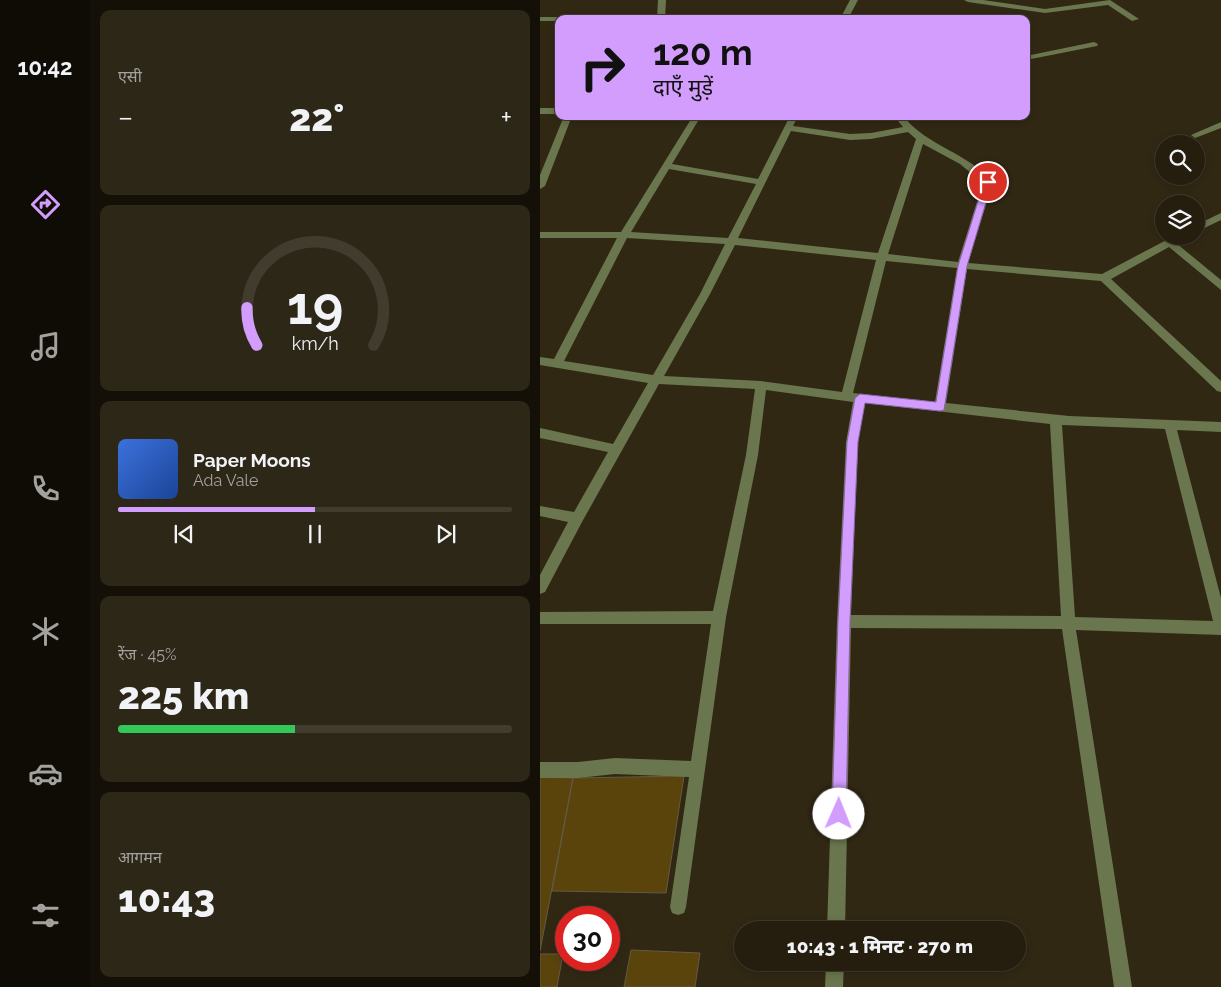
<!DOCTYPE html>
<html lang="hi">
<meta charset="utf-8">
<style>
:root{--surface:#251e0f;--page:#2d2718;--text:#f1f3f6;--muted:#a3a29e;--line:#423c2f;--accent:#d29dfd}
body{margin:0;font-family:Raleway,"Noto Sans Devanagari",sans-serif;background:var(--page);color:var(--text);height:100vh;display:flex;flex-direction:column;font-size:19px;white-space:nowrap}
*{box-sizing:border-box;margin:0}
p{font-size:16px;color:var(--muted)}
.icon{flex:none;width:28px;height:28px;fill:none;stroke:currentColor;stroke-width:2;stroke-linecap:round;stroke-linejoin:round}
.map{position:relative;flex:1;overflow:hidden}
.side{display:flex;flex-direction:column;gap:10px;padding:10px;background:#141008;width:450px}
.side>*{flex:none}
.top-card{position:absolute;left:15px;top:15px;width:475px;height:105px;border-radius:10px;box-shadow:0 2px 8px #0003,0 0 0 1px var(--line);background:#d29dfd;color:#111;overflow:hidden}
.buttons{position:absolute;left:615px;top:135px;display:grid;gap:10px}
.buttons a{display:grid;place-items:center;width:50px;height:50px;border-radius:50%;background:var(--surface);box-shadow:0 2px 8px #0003,0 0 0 1px var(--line);font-size:25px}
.speed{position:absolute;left:15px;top:906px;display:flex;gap:10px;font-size:25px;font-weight:700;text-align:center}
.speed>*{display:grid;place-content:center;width:65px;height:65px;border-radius:50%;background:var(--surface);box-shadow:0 2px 8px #0003,0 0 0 1px var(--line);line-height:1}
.speed .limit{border:8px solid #d22;background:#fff;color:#111}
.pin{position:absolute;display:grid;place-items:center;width:42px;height:42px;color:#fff;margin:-21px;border:2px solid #fff;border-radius:50%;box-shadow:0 1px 5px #0007}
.me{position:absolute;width:55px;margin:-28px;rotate:1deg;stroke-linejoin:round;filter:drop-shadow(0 0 4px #0008)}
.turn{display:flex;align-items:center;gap:18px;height:105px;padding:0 15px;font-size:22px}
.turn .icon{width:65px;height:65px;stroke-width:2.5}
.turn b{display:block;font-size:35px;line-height:42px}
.big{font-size:38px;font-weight:800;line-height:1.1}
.side .widget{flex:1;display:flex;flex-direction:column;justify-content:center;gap:8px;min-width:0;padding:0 18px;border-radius:10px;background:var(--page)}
.side .dial{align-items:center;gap:0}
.dial svg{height:130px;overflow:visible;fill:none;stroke:var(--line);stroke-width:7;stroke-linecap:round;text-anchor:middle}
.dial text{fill:var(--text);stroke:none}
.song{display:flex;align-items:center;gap:15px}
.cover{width:60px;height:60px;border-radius:8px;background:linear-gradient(135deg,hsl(220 70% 55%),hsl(220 70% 35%))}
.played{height:5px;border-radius:2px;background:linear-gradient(90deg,var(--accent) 50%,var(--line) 50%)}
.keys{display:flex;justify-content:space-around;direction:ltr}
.heat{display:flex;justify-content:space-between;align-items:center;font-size:28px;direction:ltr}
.charge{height:8px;border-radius:4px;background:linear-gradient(90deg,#34c759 45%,var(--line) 0)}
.trip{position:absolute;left:194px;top:921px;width:292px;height:50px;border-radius:25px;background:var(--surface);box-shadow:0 2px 8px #0003,0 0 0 1px var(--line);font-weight:800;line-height:50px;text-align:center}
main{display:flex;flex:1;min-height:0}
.dock{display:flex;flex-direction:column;width:90px;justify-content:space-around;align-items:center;background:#0f0c06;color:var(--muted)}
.dock .icon{width:35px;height:35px}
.dock .selected{color:var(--accent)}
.dock b{font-size:22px;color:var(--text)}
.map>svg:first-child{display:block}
.building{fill:#5a440c;stroke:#645a45}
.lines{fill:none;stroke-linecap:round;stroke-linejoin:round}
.street{fill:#6a764e;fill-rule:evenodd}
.route{fill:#d29dfd;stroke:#8866a4}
</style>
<main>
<nav class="dock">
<b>10:42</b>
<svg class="icon selected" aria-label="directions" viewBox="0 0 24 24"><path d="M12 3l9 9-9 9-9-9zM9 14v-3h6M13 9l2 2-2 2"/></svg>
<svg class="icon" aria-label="music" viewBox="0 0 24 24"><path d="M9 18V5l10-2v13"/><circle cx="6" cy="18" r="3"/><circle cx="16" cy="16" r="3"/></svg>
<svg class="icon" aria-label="phone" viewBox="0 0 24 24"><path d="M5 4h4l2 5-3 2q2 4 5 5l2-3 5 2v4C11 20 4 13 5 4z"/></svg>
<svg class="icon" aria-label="climate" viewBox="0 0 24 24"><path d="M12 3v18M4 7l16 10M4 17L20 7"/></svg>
<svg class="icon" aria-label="car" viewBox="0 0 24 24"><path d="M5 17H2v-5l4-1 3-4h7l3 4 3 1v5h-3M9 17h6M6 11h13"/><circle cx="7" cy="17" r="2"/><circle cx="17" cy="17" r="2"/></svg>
<svg class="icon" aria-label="filters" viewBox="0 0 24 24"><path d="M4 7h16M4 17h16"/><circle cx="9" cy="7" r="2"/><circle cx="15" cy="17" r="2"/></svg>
</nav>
<section class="side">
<div class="widget"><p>एसी</p>
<div class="heat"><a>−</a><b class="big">22°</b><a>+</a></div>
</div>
<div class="widget dial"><svg viewBox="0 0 100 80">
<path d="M14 69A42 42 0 1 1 86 69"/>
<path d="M14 69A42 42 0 0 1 8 46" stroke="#d29dfd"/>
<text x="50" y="56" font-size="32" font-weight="700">19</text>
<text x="50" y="72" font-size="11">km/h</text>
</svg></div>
<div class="widget">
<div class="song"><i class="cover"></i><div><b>Paper Moons</b><p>Ada Vale</p></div></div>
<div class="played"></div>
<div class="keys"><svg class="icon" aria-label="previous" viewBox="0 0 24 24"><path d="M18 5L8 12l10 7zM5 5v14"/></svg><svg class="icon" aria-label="pause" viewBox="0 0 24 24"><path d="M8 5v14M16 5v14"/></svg><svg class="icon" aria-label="next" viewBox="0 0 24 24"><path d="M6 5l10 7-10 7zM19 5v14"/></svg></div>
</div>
<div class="widget"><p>रेंज · 45%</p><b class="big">225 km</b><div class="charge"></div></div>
<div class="widget"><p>आगमन</p><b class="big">10:43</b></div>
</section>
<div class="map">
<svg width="681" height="987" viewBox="0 0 681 987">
<rect width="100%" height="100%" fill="#312814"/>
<path class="building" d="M144 776 126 893 12 891 33 778Z
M0 777 33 778 0 951Z
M91 950 160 953 155 987H84Z
M0 954H23L17 987H0Z"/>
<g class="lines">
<path class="street" d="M118 0H126L125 19H117Z
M310 0H318L308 19H300Z
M424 0H443L505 9 570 0 599 19 592 21 568 5 505 13 428 2Z
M0 17H19L23 19H19V21H0Z
M554 42 558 44 557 46 486 60V56Z
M0 108H19V114H0Z
M24 116H32L5 186 0 189V175Z
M153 116H161L132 164 218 179 250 116H258L253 126 310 134 331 133 363 127 354 116H363C387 146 428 153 453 182L428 263 562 274 634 236H647L636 243 681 280V290L629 247 571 279 681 381V392L677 391 561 281 427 269 406 403 529 416 681 422V432L637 430 681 598V635L536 630 592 987H574L522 629 311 628 305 930H287L297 621 306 442 313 402 226 390 218 455 186 617 146 907 144 913 138 915 132 913 130 907 149 777 75 774 38 778H0V762H38L75 758 151 761 171 624H0V612L173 611 206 455 215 389 119 384 42 522 5 592 0 594V575L28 522 0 516V506L34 512 68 452 0 438V428L73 444 108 383 0 365V357L14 359 77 238H0V232H81ZM251 131 310 140 331 139 368 132 376 139 338 253 198 238ZM383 144 420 164 443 183 418 262 348 254ZM129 169 216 184 188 238 91 232ZM87 238 185 244 160 294 113 375 24 361ZM195 245 336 260 302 392 221 381 124 376 170 294ZM346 261 417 268 395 402 313 393ZM325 403 510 424 521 616 311 615 318 442ZM522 425 625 429 673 621 535 617Z
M681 122V128L655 138 651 135Z
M681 213V220L656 232V225Z
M286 962H304L303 987H285Z"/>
</g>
<path class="route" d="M448 179 452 182 427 266 404 410 400 411 325 403 318 442 310 621 306 814 304 819 299 822 294 819 292 814 298 621 307 442 315 398 320 394 396 402 418 266 444 182Z"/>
</svg>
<div class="buttons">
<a><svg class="icon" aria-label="search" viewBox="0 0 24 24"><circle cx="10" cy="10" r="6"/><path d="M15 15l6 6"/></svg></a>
<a><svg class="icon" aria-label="layers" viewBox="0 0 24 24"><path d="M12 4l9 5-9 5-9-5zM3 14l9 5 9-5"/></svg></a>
</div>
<div class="speed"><div class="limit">30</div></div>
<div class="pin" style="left:448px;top:182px;background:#d93025"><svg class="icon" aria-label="arrive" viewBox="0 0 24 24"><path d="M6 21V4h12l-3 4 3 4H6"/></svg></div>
<svg class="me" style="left:299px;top:814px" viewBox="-20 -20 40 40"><circle r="19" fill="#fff"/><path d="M0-13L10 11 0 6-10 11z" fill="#d29dfd"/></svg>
<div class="trip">10:43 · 1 मिनट · 270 m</div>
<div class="top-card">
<div class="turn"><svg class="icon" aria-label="right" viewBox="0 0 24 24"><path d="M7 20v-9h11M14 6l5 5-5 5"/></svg><div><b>120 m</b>दाएँ मुड़ें</div></div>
</div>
</div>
</main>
